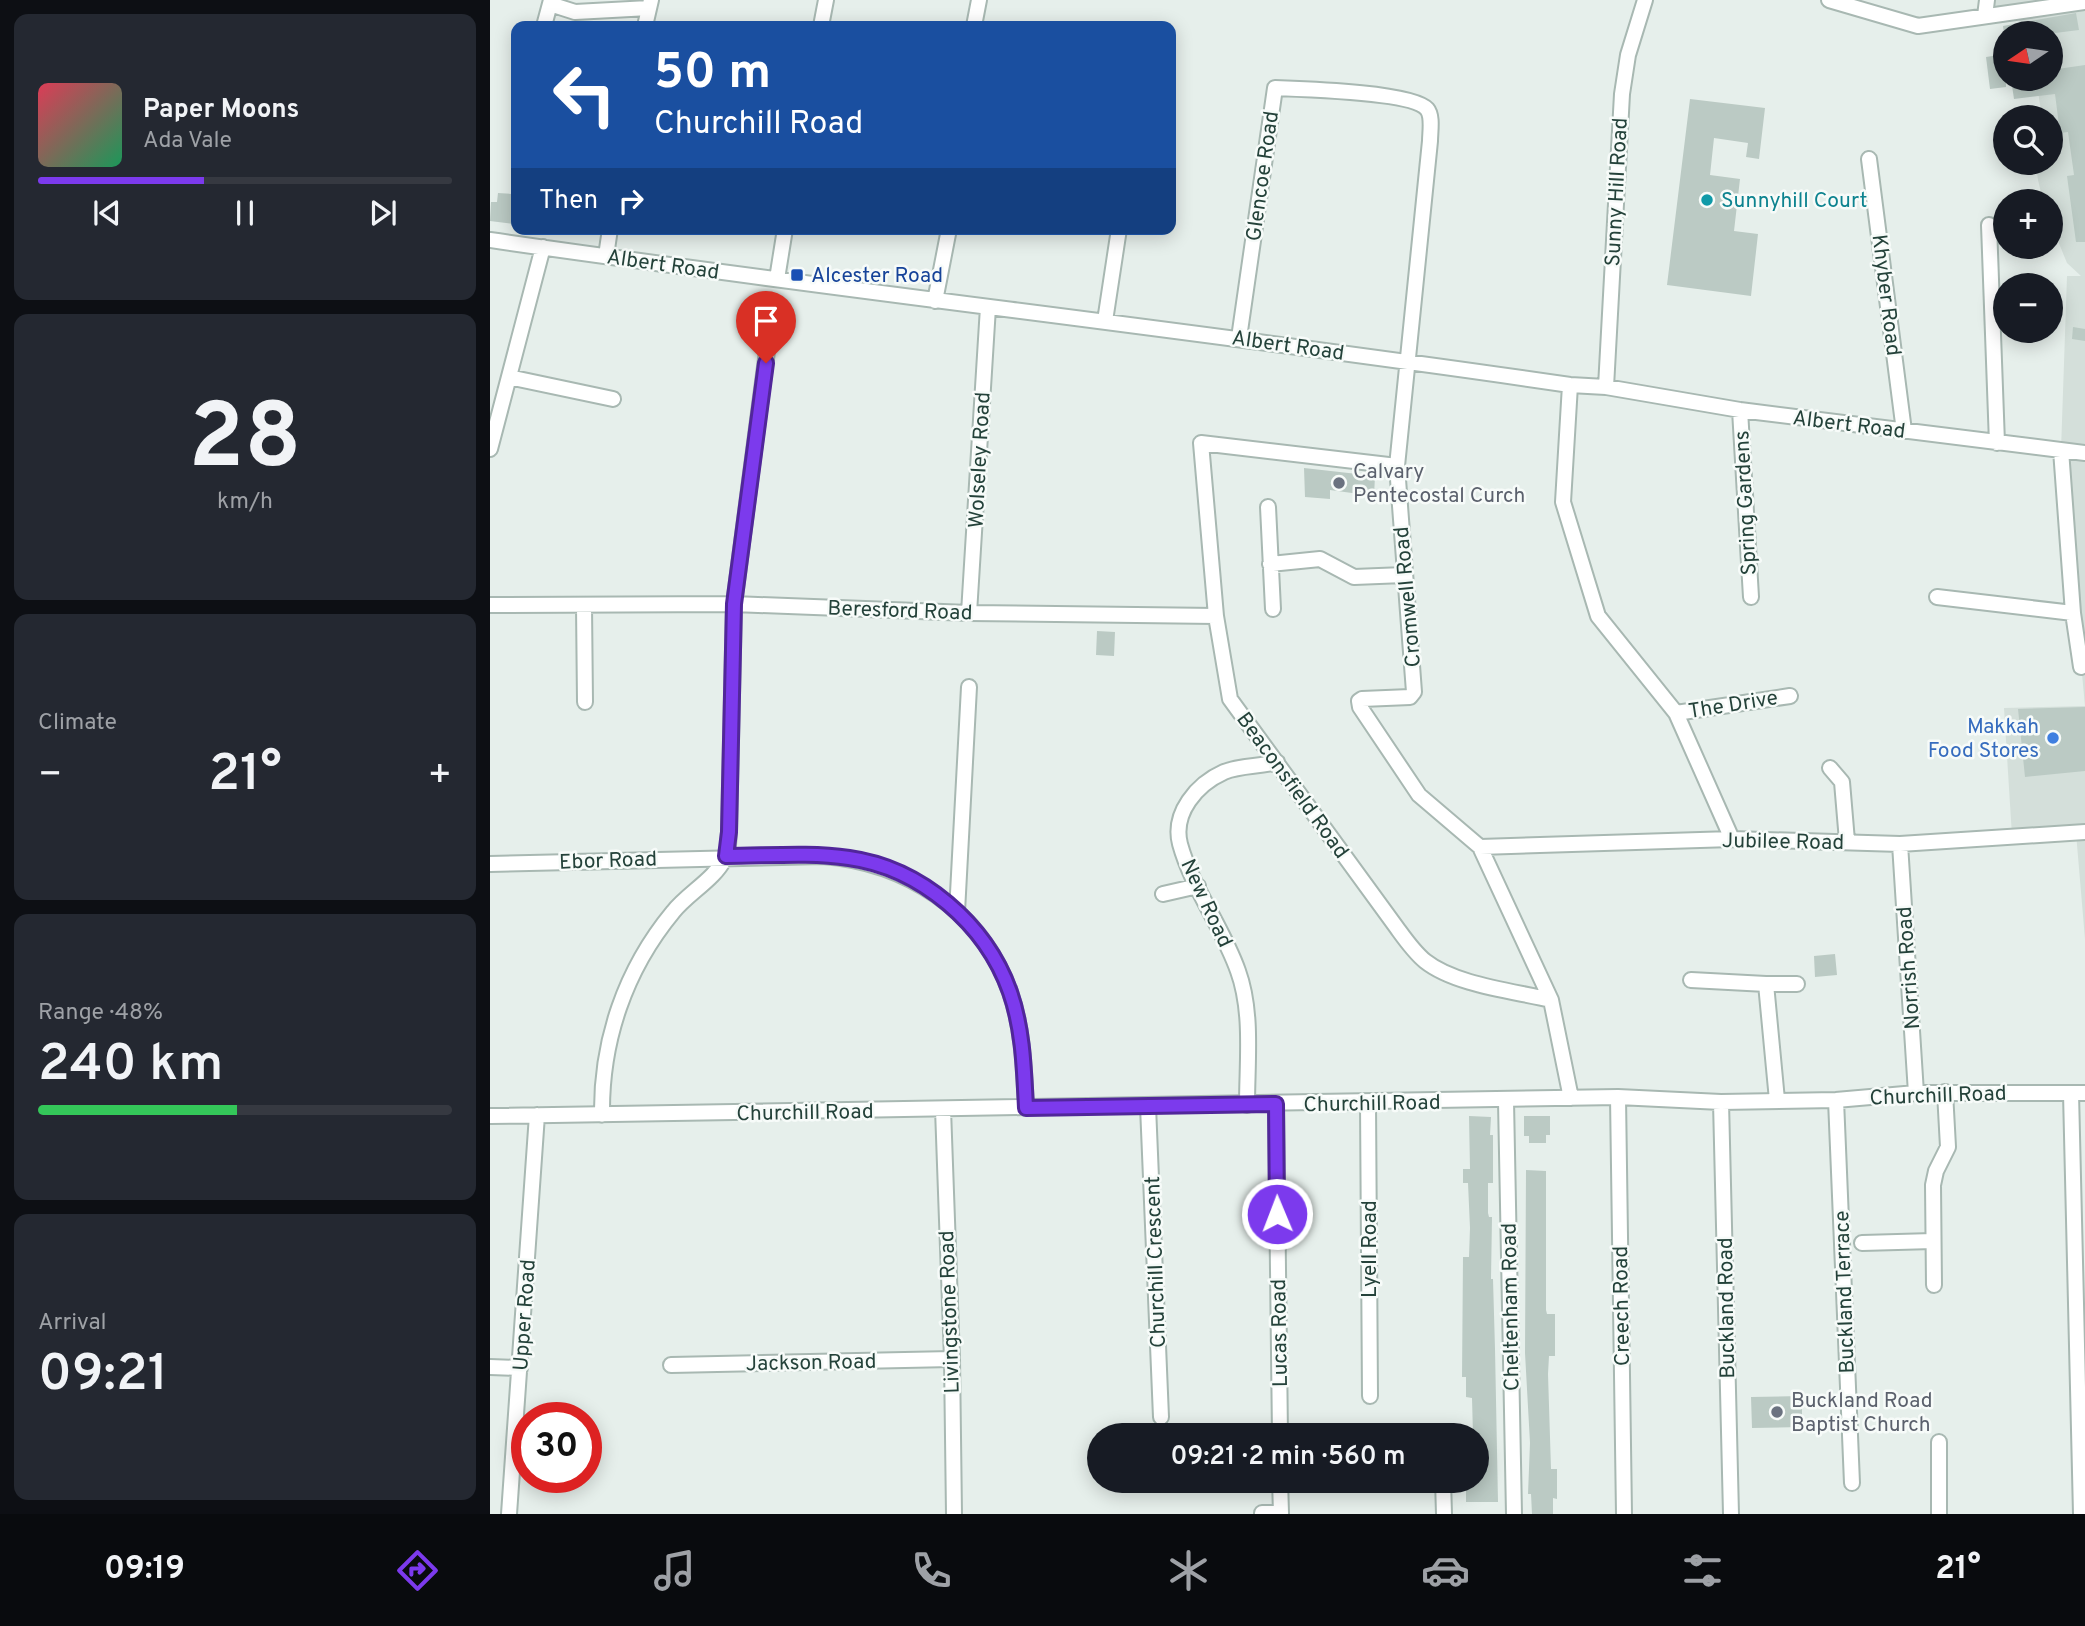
<!DOCTYPE html>
<meta charset="utf-8">
<style>
:root{--surface:#171b24;--page:#242831;--text:#f1f3f6;--muted:#9ea1a6;--line:#363941;--accent:#7c3aed}
body{margin:0;font-family:Overpass,sans-serif;background:var(--page);color:var(--text);height:100vh;display:flex;flex-direction:column;font-size:26px;white-space:nowrap}
*{box-sizing:border-box;margin:0}
p{font-size:23px;color:var(--muted)}
.icon{flex:none;width:38px;height:38px;fill:none;stroke:currentColor;stroke-width:2;stroke-linecap:round;stroke-linejoin:round}
.map{position:relative;flex:1;overflow:hidden}
.details{display:flex;flex-direction:column;gap:14px;padding:14px;background:#0d0f14;width:490px}
.details>*{flex:none}
.banner{position:absolute;left:21px;top:21px;width:665px;height:214px;border-radius:14px;box-shadow:0 4px 18px #0003;background:#1a4fa0;color:#fff;overflow:hidden}
.needle{width:46px;rotate:257deg}
.fabs{position:absolute;left:1503px;top:21px;display:grid;gap:14px}
.fabs a{display:grid;place-items:center;width:70px;height:70px;border-radius:50%;background:var(--surface);box-shadow:0 4px 18px #0003;font-size:35px}
.speed{position:absolute;left:21px;top:1402px;display:flex;gap:14px;font-size:35px;font-weight:700;text-align:center}
.speed>*{display:grid;place-content:center;width:91px;height:91px;border-radius:50%;background:var(--surface);box-shadow:0 4px 18px #0003;line-height:1}
.speed .limit{border:10px solid #d22;background:#fff;color:#111}
.pin{position:absolute;display:grid;place-items:center;width:60px;height:60px;color:#fff;margin:-72px -30px;border-radius:50% 50% 50% 0;rotate:-45deg;box-shadow:0 0 7px #0007}
.pin .icon{rotate:45deg}
.me{position:absolute;width:77px;margin:-38px;rotate:359deg;stroke-linejoin:round;filter:drop-shadow(0 0 5px #0008)}
.turn{display:flex;align-items:center;gap:24px;height:147px;padding:0 28px;font-size:32px}
.turn .icon{width:91px;height:91px;stroke-width:2.5}
.turn b{display:block;font-size:49px;line-height:60px}
.then{display:flex;align-items:center;height:66px;padding:0 28px;background:#0003;gap:14px;font-size:26px}
.big{font-size:52px;font-weight:600;line-height:1.1}
.details .widget{flex:1;display:flex;flex-direction:column;justify-content:center;gap:10px;min-width:0;padding:0 24px;border-radius:14px;background:var(--page)}
.details .dial{align-items:center;gap:0}
.dial b{font-size:91px;line-height:1}
.song{display:flex;align-items:center;gap:21px}
.cover{width:84px;height:84px;border-radius:10px;background:linear-gradient(135deg,hsl(350 70% 55%),hsl(150 70% 35%))}
.played{height:7px;border-radius:4px;background:linear-gradient(90deg,var(--accent) 40%,var(--line) 40%)}
.keys{display:flex;justify-content:space-around;direction:ltr}
.heat{display:flex;justify-content:space-between;align-items:center;font-size:38px;direction:ltr}
.charge{height:10px;border-radius:5px;background:linear-gradient(90deg,#34c759 48%,var(--line) 0)}
.trip{position:absolute;left:597px;top:1423px;width:402px;height:70px;border-radius:35px;background:var(--surface);box-shadow:0 4px 18px #0003;font-weight:600;line-height:70px;text-align:center}
.tabs{display:flex;height:112px;justify-content:space-around;align-items:center;background:#090b0e;color:var(--muted)}
.tabs .icon{width:49px;height:49px}
.tabs .active{color:var(--accent)}
.tabs b{font-size:32px;color:var(--text)}
main{display:flex;flex:1;min-height:0}
.map>svg:first-child{display:block}
.built{fill:#d4dfda}
.building{fill:#bbcac4}
.lines{fill:none;stroke-linecap:round;stroke-linejoin:round}
.minor-casing{stroke:#a8b8b2;stroke-width:18}
.minor{stroke:#fff;stroke-width:14}
.route-casing{stroke:#51269a;stroke-width:18}
.route{stroke:#7c3aed;stroke-width:12}
.culture-dot{fill:#0f9aa8;stroke:#f7fbf9;stroke-width:2.5}
.transit-dot{fill:#1a4fb4;stroke:#f7fbf9;stroke-width:2.5}
.worship-dot{fill:#6b7280;stroke:#f7fbf9;stroke-width:2.5}
.shop-dot{fill:#3f7fe0;stroke:#f7fbf9;stroke-width:2.5}
.labels{text-anchor:middle;stroke-width:5;stroke-linejoin:round;paint-order:stroke}
.street-label{font-size:21px;fill:#24423a;stroke:#f7fbf9}
.culture-label{font-size:21px;fill:#0d838f;stroke:#f7fbf9;text-anchor:start}
.transit-label{font-size:21px;fill:#164399;stroke:#f7fbf9;text-anchor:start}
.worship-label{font-size:21px;fill:#5b616d;stroke:#f7fbf9;text-anchor:start}
.shop-label{font-size:21px;fill:#366cbe;stroke:#f7fbf9;text-anchor:end}
</style>
<main>
<section class="details">
<div class="widget">
<div class="song"><i class="cover"></i><div><b>Paper Moons</b><p>Ada Vale</p></div></div>
<div class="played"></div>
<div class="keys"><svg class="icon" aria-label="previous" viewBox="0 0 24 24"><path d="M18 5L8 12l10 7zM5 5v14"/></svg><svg class="icon" aria-label="pause" viewBox="0 0 24 24"><path d="M8 5v14M16 5v14"/></svg><svg class="icon" aria-label="next" viewBox="0 0 24 24"><path d="M6 5l10 7-10 7zM19 5v14"/></svg></div>
</div>
<div class="widget dial"><b>28</b><p>km/h</p></div>
<div class="widget"><p>Climate</p>
<div class="heat"><a>−</a><b class="big">21°</b><a>+</a></div>
</div>
<div class="widget"><p>Range · 48%</p><b class="big">240 km</b><div class="charge"></div></div>
<div class="widget"><p>Arrival</p><b class="big">09:21</b></div>
</section>
<div class="map">
<svg width="1595" height="1514" viewBox="0 0 1595 1514">
<rect width="100%" height="100%" fill="#e6efeb"/>
<path class="built" d="M1497 0H1595V939L1586 833 1522 836 1514 708 1595 706 1571 450 1577 276H1591L1577 263 1561 224V201H1553L1548 180 1546 163H1561V117H1552L1546 79H1561V33H1531L1528 12 1495 16Z"/>
<path class="building" d="M1586 13 1589 30 1565 33H1514L1513 26Z
M1516 54V87L1500 89 1496 57Z
M1595 65V242H1586L1577 176 1584 175 1578 132 1570 133 1565 94 1524 99 1521 79H1561V70Z
M1200 99 1275 108 1269 159 1256 157 1258 143 1224 138 1220 175 1250 179 1244 231 1268 234 1261 296 1177 285Z
M8 193 22 194 21 204H26L24 224 0 221 1 202H7Z
M1583 327 1595 329V341L1582 339Z
M814 468 885 476 884 496 840 490V499L815 497Z
M607 631 625 632 624 656 606 655Z
M1595 707V771L1535 777 1528 709Z
M1345 954 1347 975 1325 977 1324 956Z
M979 1116 1001 1117 1000 1135H1003V1183H998V1213L999 1217H1002L1001 1279H1003L1005 1349 1008 1502H976V1480H987V1435H983L982 1398 976 1397V1377H972L973 1257H979L980 1228 978 1183H973V1169H980Z
M1034 1116H1060V1135H1056V1143H1039V1136H1034Z
M1036 1170 1056 1171V1310L1057 1314H1065V1356H1059L1058 1374 1061 1469H1067V1499L1063 1498V1514H1042L1041 1494H1038L1040 1443 1035 1353Z
M1312 1396V1427L1262 1428 1261 1397Z"/>
<g class="lines">
<g class="minor-casing">
<path id="minor" d="M1339 0 1428 26 1595 2
M60 4 85 12 159 8
M1495 16 1497 0
M54 26 61 0
M155 26 161 0
M331 26 336 0
M484 26 489 0
M1379 159 1414 431
M1499 225 1507 443
M0 240C359 292 720 332 1080 385L1116 387 1250 410 1595 453
M116 256 120 229
M287 279 295 229
M445 301 459 229
M615 321 629 229
M749 338 785 88C810 89 923 92 937 109 943 116 940 132 940 141L907 466 924 692 920 697 872 699 869 701 870 707 929 795 990 847 1061 1000 1081 1098
M19 377 123 399
M1080 385 1073 502 1108 616 1186 713 1242 839
M1116 387 1132 94 1138 55 1155 0
M1250 410 1261 597
M0 449 53 247
M1571 450 1583 613 1591 667
M907 466 711 443 726 616 740 699 907 928C915 939 924 952 935 961 965 985 1024 991 1061 1000
M778 507 783 609
M780 564 830 559 864 577 914 575
M1447 597 1583 613
M0 605 244 604 479 613 726 616
M94 606 95 702
M479 613 498 307
M1186 713 1300 696
M1340 768 1352 782 1357 841
M1410 844 1426 1093
M990 847 1242 839 1410 844 1595 832
M0 864 332 856C416 862 491 910 520 992 533 1029 534 1069 536 1108
M673 894 708 886
M467 912 479 687
M1201 980 1276 984 1287 1100
M1276 984H1307
M1581 1093 1591 1514
M1128 1097 1134 1514
M1346 1100 1362 1483
M1016 1101 1024 1514
M1231 1102 1241 1514
M878 1103 880 1396
M786 1104 790 1435
M757 1105C757 1062 763 1012 748 971 733 928 702 888 690 844 682 813 707 784 734 772 751 765 769 767 787 762
M658 1106 671 1417
M453 1109 462 1359 464 1514
M112 1115C111 1041 135 970 183 912 198 893 224 880 235 858 239 851 238 840 239 832L244 604 282 313
M0 1116 1128 1097 1231 1102 1346 1100 1426 1093H1595
M1372 1243 1443 1241
M1444 1285 1443 1185 1446 1171 1458 1147 1455 1092
M181 1365 462 1359
M0 1367 30 1368
M953 1480 954 1514
M772 1513H791L790 1480
M19 1514 47 1115
M1449 1514V1442"/>
</g>
<use href="#minor" class="minor"/>
</g>
<g class="lines">
<g class="route-casing">
<path id="route" d="M276 363 244 604 239 832 236 856C277 856 319 852 359 858 431 868 496 924 520 992 533 1029 534 1069 536 1108L786 1104 787 1214"/>
</g>
<use href="#route" class="route"/>
</g>
<circle class="culture-dot" cx="1217" cy="200" r="7"/>
<rect class="transit-dot" x="300" y="268" width="14" height="14" rx="3.5"/>
<g class="worship-dot">
<circle cx="849" cy="483" r="7"/>
<circle cx="1287" cy="1412" r="7"/>
</g>
<circle class="shop-dot" cx="1563" cy="738" r="7"/>
<g class="labels">
<g class="street-label">
<text transform="translate(772 176) rotate(-82)" y="7">Glencoe Road</text>
<text transform="translate(1126 192) rotate(-87)" y="7">Sunny Hill Road</text>
<text transform="translate(173 264) rotate(8)" y="7">Albert Road</text>
<text transform="translate(1397 295) rotate(83)" y="7">Khyber Road</text>
<text transform="translate(798 345) rotate(8)" y="7">Albert Road</text>
<text transform="translate(1359 424) rotate(7)" y="7">Albert Road</text>
<text transform="translate(489 460) rotate(-87)" y="7">Wolseley Road</text>
<text transform="translate(1255 503) rotate(-93)" y="7">Spring Gardens</text>
<text transform="translate(917 597) rotate(-95)" y="7">Cromwell Road</text>
<text transform="translate(410 610) rotate(2)" y="7">Beresford Road</text>
<text transform="translate(1243 704) rotate(-9)" y="7">The Drive</text>
<text transform="translate(803 785) rotate(54)" y="7">Beaconsfield Road</text>
<text transform="translate(1293 841) rotate(1)" y="7">Jubilee Road</text>
<text transform="translate(118 860) rotate(-2)" y="7">Ebor Road</text>
<text transform="translate(717 903) rotate(65)" y="7">New Road</text>
<text transform="translate(1418 968) rotate(-94)" y="7">Norrish Road</text>
<text transform="translate(1448 1095) rotate(-2)" y="7">Churchill Road</text>
<text transform="translate(882 1103) rotate(-1)" y="7">Churchill Road</text>
<text transform="translate(315 1112) rotate(-1)" y="7">Churchill Road</text>
<text transform="translate(879 1249) rotate(-90)" y="7">Lyell Road</text>
<text transform="translate(665 1262) rotate(-92)" y="7">Churchill Crescent</text>
<text transform="translate(1354 1292) rotate(-92)" y="7">Buckland Terrace</text>
<text transform="translate(1131 1306) rotate(-91)" y="7">Creech Road</text>
<text transform="translate(1020 1307) rotate(-91)" y="7">Cheltenham Road</text>
<text transform="translate(1236 1308) rotate(-91)" y="7">Buckland Road</text>
<text transform="translate(459 1312) rotate(-92)" y="7">Livingstone Road</text>
<text transform="translate(34 1315) rotate(-86)" y="7">Upper Road</text>
<text transform="translate(789 1333) rotate(-91)" y="7">Lucas Road</text>
<text transform="translate(321 1362) rotate(-1)" y="7">Jackson Road</text>
</g>
<g class="culture-label">
<text x="1231" y="207">Sunnyhill Court</text>
</g>
<g class="transit-label">
<text x="321" y="282">Alcester Road</text>
</g>
<g class="worship-label">
<text x="863" y="478">Calvary<tspan x="863" dy="24">Pentecostal Curch</tspan></text>
<text x="1301" y="1407">Buckland Road<tspan x="1301" dy="24">Baptist Church</tspan></text>
</g>
<g class="shop-label">
<text x="1549" y="733">Makkah<tspan x="1549" dy="24">Food Stores</tspan></text>
</g>
</g>
</svg>
<div class="fabs">
<a><svg class="needle" viewBox="-14 -14 28 28"><path d="M0-13l5 13h-10z" fill="#e53935"/><path d="M0 13l5-13h-10z" fill="#9ea1a6"/></svg></a>
<a><svg class="icon" aria-label="search" viewBox="0 0 24 24"><circle cx="10" cy="10" r="6"/><path d="M15 15l6 6"/></svg></a>
<a>+</a>
<a>−</a>
</div>
<div class="speed"><div class="limit">30</div></div>
<div class="pin" style="left:276px;top:363px;background:#d93025"><svg class="icon" aria-label="arrive" viewBox="0 0 24 24"><path d="M6 21V4h12l-3 4 3 4H6"/></svg></div>
<svg class="me" style="left:787px;top:1214px" viewBox="-20 -20 40 40"><circle r="17" fill="#7c3aed" stroke="#fff" stroke-width="3"/><path d="M0-11L8 9 0 5-8 9z" fill="#fff"/></svg>
<div class="trip">09:21 · 2 min · 560 m</div>
<div class="banner">
<div class="turn"><svg class="icon" aria-label="left" viewBox="0 0 24 24"><path d="M17 20v-9H6M10 6l-5 5 5 5"/></svg><div><b>50 m</b>Churchill Road</div></div>
<div class="then">Then<svg class="icon" aria-label="right" viewBox="0 0 24 24"><path d="M7 20v-9h11M14 6l5 5-5 5"/></svg></div>
</div>
</div>
</main>
<nav class="tabs">
<b>09:19</b>
<svg class="icon active" aria-label="directions" viewBox="0 0 24 24"><path d="M12 3l9 9-9 9-9-9zM9 14v-3h6M13 9l2 2-2 2"/></svg>
<svg class="icon" aria-label="music" viewBox="0 0 24 24"><path d="M9 18V5l10-2v13"/><circle cx="6" cy="18" r="3"/><circle cx="16" cy="16" r="3"/></svg>
<svg class="icon" aria-label="phone" viewBox="0 0 24 24"><path d="M5 4h4l2 5-3 2q2 4 5 5l2-3 5 2v4C11 20 4 13 5 4z"/></svg>
<svg class="icon" aria-label="climate" viewBox="0 0 24 24"><path d="M12 3v18M4 7l16 10M4 17L20 7"/></svg>
<svg class="icon" aria-label="car" viewBox="0 0 24 24"><path d="M5 17H2v-5l4-1 3-4h7l3 4 3 1v5h-3M9 17h6M6 11h13"/><circle cx="7" cy="17" r="2"/><circle cx="17" cy="17" r="2"/></svg>
<svg class="icon" aria-label="filters" viewBox="0 0 24 24"><path d="M4 7h16M4 17h16"/><circle cx="9" cy="7" r="2"/><circle cx="15" cy="17" r="2"/></svg>
<b>21°</b>
</nav>
